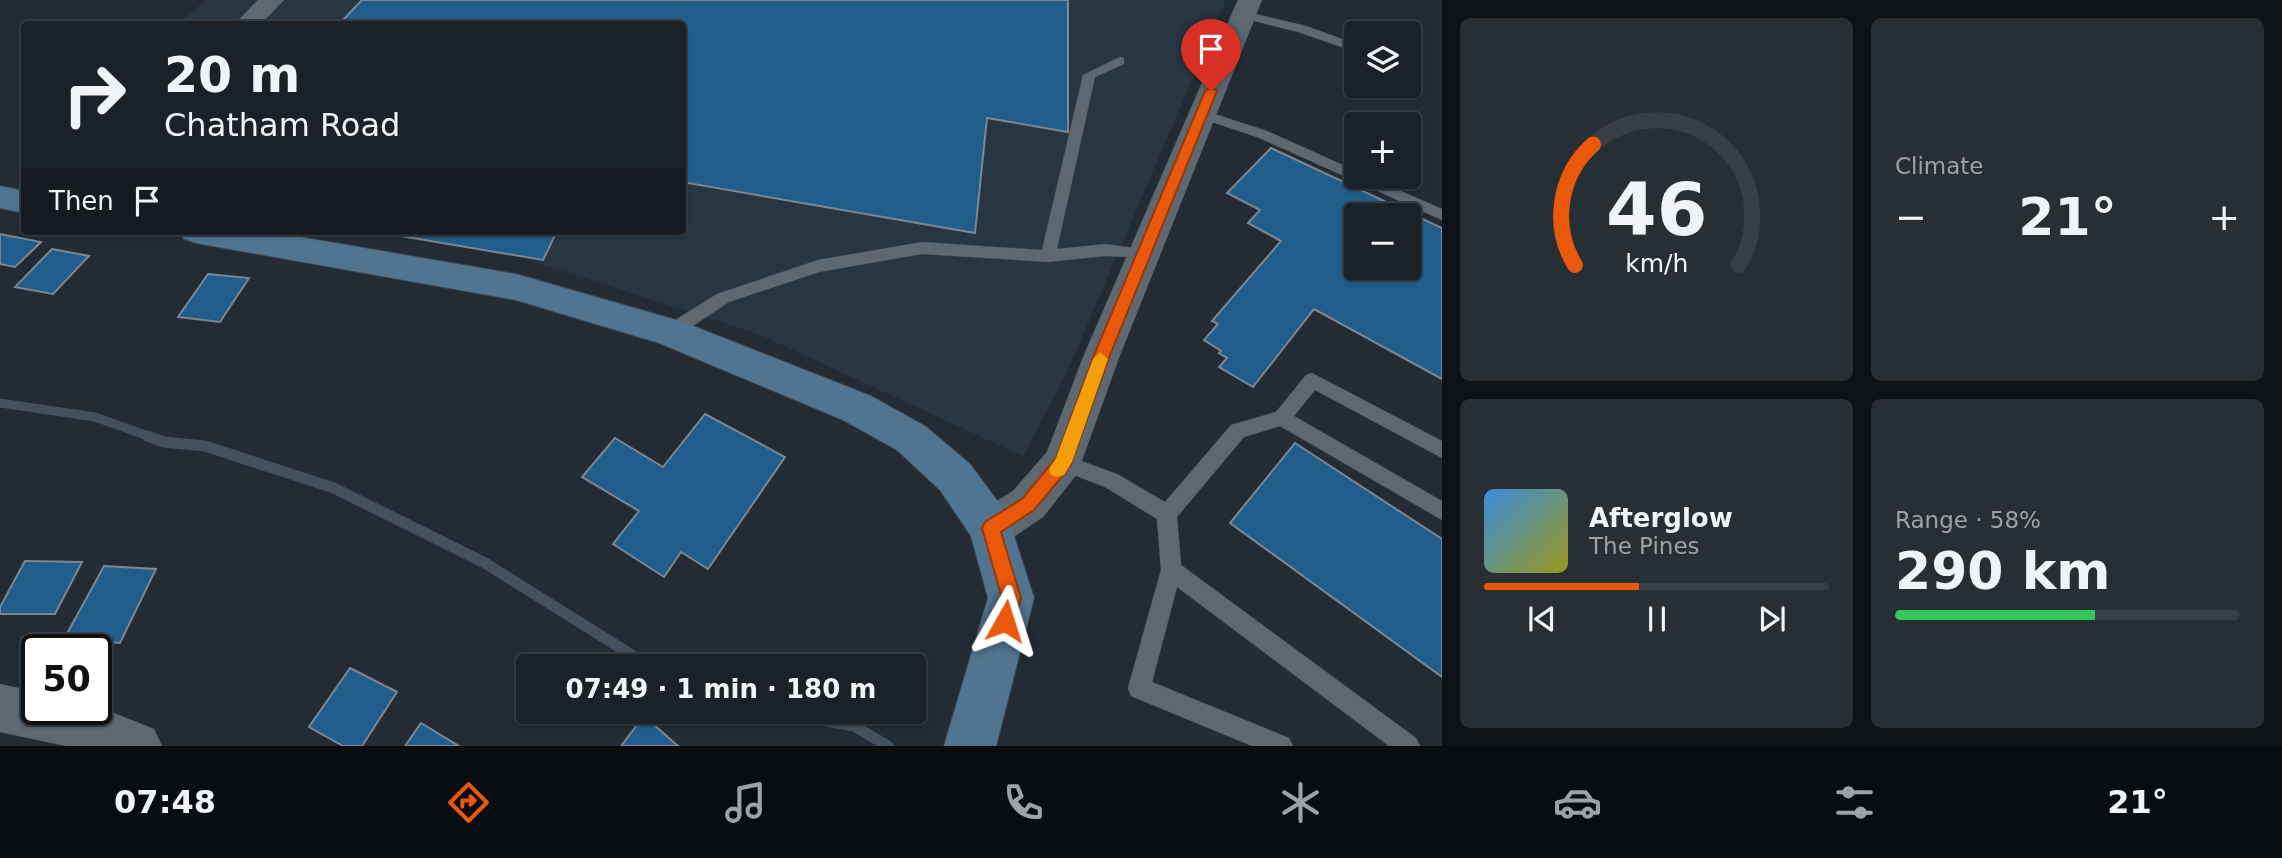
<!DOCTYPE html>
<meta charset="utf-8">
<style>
:root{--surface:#1a2128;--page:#272e34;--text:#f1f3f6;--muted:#9fa3a8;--line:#383e45;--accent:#ea580c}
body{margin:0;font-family:"DejaVu Sans",sans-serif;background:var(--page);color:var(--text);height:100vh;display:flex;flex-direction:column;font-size:26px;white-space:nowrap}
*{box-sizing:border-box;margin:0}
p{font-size:23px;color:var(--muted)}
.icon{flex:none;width:38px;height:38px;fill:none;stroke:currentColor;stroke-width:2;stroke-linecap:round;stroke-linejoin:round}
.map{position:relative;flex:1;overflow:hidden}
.details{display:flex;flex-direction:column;gap:18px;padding:18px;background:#0e1216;width:840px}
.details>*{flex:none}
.hud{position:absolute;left:21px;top:21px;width:665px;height:214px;border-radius:7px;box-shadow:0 2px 5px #0004,0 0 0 2px var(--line);background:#1a2128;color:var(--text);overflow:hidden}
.controls{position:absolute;left:1344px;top:21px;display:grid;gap:14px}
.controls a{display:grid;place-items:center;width:77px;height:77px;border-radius:7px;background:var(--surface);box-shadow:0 2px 5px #0004,0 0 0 2px var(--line);font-size:35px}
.speed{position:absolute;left:21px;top:634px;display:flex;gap:14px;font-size:35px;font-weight:700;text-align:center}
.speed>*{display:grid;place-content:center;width:91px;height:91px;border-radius:50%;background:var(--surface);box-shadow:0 2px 5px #0004,0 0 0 2px var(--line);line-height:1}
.speed .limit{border:4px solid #111;border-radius:10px;background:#fff;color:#111}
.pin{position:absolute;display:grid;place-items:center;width:60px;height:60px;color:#fff;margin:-72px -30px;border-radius:50% 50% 50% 0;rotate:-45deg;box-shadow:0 0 7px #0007}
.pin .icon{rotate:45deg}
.me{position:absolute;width:77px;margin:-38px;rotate:6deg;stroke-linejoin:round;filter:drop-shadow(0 0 5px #0008)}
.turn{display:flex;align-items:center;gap:24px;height:147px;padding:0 28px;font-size:32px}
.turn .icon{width:91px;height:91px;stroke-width:2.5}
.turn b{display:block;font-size:49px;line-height:60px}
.then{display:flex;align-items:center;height:66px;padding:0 28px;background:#0003;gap:14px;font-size:26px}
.big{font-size:52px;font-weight:700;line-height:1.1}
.details .card{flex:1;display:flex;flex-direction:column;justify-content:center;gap:10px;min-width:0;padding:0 24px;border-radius:10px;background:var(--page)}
.details .dial{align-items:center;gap:0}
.dial svg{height:182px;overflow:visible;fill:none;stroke:var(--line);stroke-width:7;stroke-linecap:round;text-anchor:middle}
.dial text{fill:var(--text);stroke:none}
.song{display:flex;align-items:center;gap:21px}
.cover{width:84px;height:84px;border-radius:10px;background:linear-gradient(135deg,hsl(210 70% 55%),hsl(60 70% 35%))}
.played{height:7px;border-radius:4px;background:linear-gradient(90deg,var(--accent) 45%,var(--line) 45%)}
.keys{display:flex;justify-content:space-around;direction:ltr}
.heat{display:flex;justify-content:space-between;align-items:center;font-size:38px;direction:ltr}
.charge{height:10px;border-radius:5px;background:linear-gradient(90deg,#34c759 58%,var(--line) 0)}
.details .tiles{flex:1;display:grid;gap:18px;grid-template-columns:repeat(2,1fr)}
.trip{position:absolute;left:516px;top:654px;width:410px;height:70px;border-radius:7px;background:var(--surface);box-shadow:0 2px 5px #0004,0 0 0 2px var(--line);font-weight:700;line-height:70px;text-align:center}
.tabs{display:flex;height:112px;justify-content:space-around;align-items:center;background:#0a0d10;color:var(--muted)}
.tabs .icon{width:49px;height:49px}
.tabs .active{color:var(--accent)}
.tabs b{font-size:32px;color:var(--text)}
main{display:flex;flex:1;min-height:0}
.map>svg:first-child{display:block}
.built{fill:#273642}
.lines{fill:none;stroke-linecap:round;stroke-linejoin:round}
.stream-far1{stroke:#43515f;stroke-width:9}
.stream{stroke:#43515f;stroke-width:11}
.building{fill:#215d8b;stroke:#7c8791;stroke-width:2;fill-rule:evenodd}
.lane-casing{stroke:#3f474d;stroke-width:1}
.street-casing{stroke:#3f474d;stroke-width:1}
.secondary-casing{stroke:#3f474d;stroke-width:2}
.lane{fill:#5d6871;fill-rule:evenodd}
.street{fill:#5d6871;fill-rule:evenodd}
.secondary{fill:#517590;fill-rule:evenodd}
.route{fill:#ea580c;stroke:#983908;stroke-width:2}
.slow{fill:#f59e0b}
</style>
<main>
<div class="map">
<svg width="1442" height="746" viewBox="0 0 1442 746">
<rect width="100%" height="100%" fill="#232c35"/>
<path class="built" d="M206 0H1226L1065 377 1023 456 758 334 513 255 355 231H682V24H178Z"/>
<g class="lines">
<path class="stream-far1" d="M0 403 95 417 151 437"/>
<path class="stream" d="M147 436 164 442 205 446 334 488 485 563 651 667
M777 712 854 726 888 746"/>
</g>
<path class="building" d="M362 0H1068V132L987 118 975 233 682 182V24H339Z
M1271 148 1442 228V379L1314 309 1253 387 1219 367 1227 358 1219 353 1221 351 1204 340 1218 324 1212 321 1281 241 1248 223 1260 210 1227 193ZM1356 215H1409V268H1356Z
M372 231H557L543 260Z
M0 234 41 242 15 267 0 264Z
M52 249 89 256 53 294 15 287Z
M208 274 249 278 220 322 178 317Z
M705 414 785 457 708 569 681 552 664 577 613 544 639 511 582 477 615 438 663 467Z
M1295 443 1442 539V677L1230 523Z
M25 561 82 562 55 614H0V607Z
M104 566 156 569 120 643 64 639Z
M350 668 397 692 362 746H343L309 727Z
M644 716 678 746H621Z
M421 723 459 746H405Z"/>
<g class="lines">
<g class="lane-casing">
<path id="lane" d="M1243 11 1306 26 1356 44V52L1298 32 1239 17 1237 15Z
M1120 57 1124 58V64L1095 77 1057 249 1105 244 1150 250 1152 254 1150 258 1105 256 1048 262 922 254 819 272 729 302 676 337H664L662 332 664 327 717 294 818 260 922 242 1042 250 1083 75Z
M1202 110 1267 131 1356 171V177H1369L1442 209V220L1257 137 1197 117 1195 114Z
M1312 373 1442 441V458L1315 390 1294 416 1442 501V520L1280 426 1244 437 1177 517 1181 565 1416 738 1420 746H1389L1177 587 1152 682 1289 738 1293 746H1252L1131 696 1128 688 1161 570 1157 519 1105 487 1056 468 1054 462 1056 456 1063 454 1119 475 1165 502 1231 425 1276 412 1306 375Z"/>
</g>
<g class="street-casing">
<path id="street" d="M258 0H284L261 24H235Z
M1238 0H1262L1120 355 1077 474 1043 517 1006 542 991 547 976 542 970 528 976 514 1013 491 1047 452 1084 355Z
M0 684 37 692V709H96V706L154 729 162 746H66L0 732Z"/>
</g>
<g class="secondary-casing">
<path id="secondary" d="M0 186 24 191V213L0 208Z
M179 231H265L516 274 683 322 871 396 925 426 970 464 1007 514 1034 598 996 746H944L988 598 971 536 940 490 897 450 843 420 659 343 516 300 196 243 184 239Z"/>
</g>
<use href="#lane" class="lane"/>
<use href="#street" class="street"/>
<use href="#secondary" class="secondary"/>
</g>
<path class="route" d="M1211 87 1217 91 1110 355 1070 467 1034 510 1001 532 1021 598 1012 628 1005 631 998 628 995 621 1002 598 982 528 985 522 1022 499 1056 458 1094 355 1205 91Z"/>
<path class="slow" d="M1100 352 1108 359 1072 462 1064 475 1057 477 1051 475 1049 469 1056 458 1093 359Z"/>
</svg>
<div class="controls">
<a><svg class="icon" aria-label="layers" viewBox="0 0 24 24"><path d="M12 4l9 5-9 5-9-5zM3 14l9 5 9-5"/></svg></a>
<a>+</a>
<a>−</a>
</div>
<div class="speed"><div class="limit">50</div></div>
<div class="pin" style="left:1211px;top:91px;background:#d93025"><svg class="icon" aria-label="arrive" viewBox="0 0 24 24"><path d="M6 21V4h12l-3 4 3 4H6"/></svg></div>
<svg class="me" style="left:1005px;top:621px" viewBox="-20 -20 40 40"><path d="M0-17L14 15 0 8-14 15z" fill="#ea580c" stroke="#fff" stroke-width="4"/></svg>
<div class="trip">07:49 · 1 min · 180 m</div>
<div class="hud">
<div class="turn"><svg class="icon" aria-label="right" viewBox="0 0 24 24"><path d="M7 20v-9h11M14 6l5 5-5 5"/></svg><div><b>20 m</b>Chatham Road</div></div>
<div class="then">Then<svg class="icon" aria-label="arrive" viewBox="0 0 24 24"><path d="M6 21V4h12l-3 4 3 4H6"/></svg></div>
</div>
</div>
<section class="details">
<div class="tiles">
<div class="card dial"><svg viewBox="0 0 100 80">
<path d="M14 69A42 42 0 1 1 86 69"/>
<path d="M14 69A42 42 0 0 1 22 16" stroke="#ea580c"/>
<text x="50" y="56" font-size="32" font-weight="700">46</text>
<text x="50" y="72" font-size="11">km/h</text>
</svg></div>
<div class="card"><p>Climate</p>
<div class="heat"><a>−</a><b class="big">21°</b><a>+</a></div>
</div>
<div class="card">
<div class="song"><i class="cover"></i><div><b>Afterglow</b><p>The Pines</p></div></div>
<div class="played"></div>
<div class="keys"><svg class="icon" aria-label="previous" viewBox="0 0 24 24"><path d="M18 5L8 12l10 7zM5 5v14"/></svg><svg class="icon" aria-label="pause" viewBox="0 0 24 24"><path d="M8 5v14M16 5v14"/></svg><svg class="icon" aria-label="next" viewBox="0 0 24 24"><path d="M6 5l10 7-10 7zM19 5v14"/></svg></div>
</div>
<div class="card"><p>Range · 58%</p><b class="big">290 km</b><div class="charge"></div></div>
</div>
</section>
</main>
<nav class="tabs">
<b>07:48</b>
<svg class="icon active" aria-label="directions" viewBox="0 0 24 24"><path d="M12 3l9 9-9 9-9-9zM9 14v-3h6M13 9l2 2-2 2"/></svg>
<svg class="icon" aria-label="music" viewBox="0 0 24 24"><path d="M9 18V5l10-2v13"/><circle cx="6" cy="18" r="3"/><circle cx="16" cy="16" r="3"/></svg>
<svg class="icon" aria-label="phone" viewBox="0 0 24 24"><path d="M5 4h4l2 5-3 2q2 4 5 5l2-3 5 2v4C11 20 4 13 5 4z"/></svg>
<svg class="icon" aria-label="climate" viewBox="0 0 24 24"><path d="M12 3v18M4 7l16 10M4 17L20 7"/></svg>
<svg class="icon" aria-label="car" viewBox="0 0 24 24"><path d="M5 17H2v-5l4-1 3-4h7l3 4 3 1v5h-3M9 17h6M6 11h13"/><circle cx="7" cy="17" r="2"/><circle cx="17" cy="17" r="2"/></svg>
<svg class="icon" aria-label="filters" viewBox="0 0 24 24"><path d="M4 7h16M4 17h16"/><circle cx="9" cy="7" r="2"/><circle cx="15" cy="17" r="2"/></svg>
<b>21°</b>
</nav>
